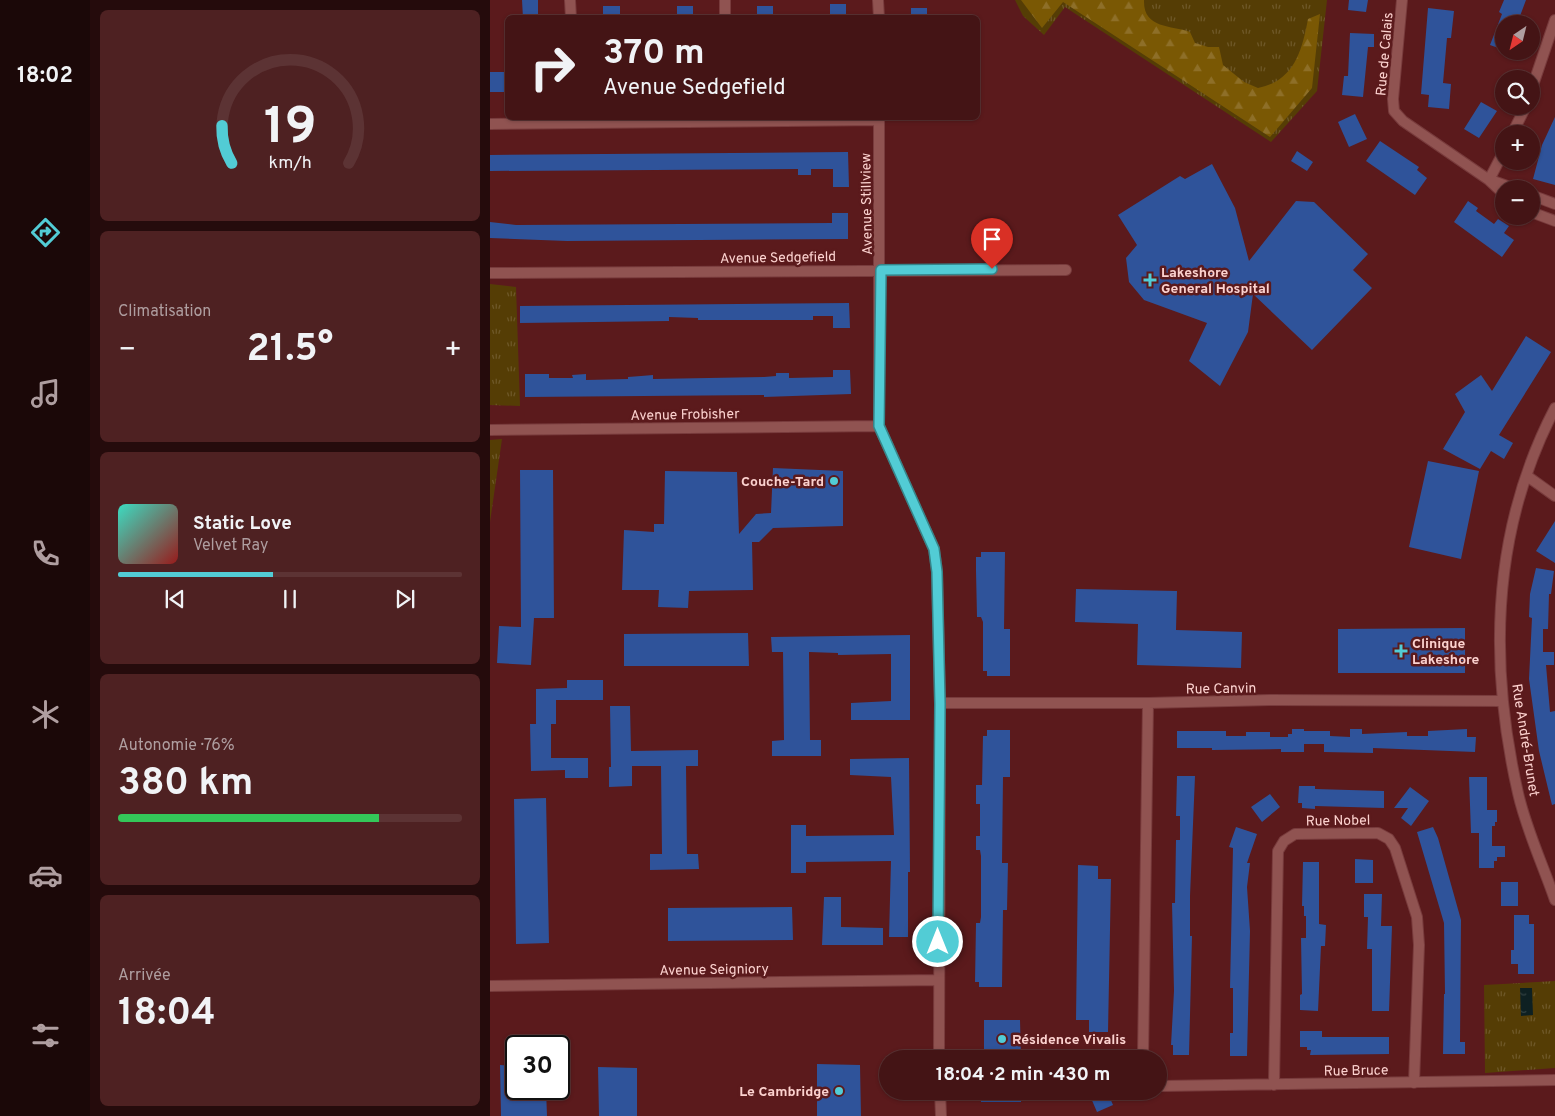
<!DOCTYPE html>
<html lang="fr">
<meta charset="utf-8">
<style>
:root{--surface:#441415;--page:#4e2122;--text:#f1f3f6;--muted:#af9ea0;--line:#5c3334;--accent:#52ccd5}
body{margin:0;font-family:Overpass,sans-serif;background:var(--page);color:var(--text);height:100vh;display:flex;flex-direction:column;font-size:19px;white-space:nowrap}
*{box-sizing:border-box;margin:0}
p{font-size:16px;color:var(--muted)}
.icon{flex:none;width:28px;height:28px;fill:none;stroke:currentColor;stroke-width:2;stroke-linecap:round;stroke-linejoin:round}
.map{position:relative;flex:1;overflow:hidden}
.details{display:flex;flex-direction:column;gap:10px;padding:10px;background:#250b0c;width:400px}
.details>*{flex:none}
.hud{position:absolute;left:15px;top:15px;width:475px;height:105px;border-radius:8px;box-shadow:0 1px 4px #0004,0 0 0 1px var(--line);background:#441415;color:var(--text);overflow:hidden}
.needle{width:32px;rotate:215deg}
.buttons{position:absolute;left:1005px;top:15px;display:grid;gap:10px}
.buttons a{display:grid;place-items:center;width:45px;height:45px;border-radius:50%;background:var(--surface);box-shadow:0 1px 4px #0004,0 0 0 1px var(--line);font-size:25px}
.speed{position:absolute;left:15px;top:1035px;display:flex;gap:10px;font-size:25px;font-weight:700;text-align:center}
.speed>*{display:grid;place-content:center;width:65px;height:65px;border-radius:50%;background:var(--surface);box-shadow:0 1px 4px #0004,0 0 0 1px var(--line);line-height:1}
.speed .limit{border:2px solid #111;border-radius:8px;background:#fff;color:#111}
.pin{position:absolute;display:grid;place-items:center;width:42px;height:42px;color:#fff;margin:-51px -21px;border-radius:50% 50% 50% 0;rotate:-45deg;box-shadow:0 0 5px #0007}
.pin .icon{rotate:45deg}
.me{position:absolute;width:55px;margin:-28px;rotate:0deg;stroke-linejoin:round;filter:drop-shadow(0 0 4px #0008)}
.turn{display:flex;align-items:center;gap:18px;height:105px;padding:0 15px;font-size:22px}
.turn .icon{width:65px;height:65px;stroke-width:2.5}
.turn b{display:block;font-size:35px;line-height:42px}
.big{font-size:38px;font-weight:700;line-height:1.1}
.details .tile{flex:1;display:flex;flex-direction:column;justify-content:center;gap:8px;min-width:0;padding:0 18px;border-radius:8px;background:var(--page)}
.details .dial{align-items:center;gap:0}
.dial svg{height:130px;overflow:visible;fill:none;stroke:var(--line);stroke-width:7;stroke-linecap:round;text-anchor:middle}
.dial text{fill:var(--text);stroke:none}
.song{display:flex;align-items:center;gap:15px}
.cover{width:60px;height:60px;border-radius:8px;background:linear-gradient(135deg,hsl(170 70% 55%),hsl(0 70% 35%))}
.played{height:5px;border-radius:2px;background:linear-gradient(90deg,var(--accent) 45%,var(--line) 45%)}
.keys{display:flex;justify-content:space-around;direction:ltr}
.heat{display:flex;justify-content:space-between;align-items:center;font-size:28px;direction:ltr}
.charge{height:8px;border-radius:4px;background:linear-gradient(90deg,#34c759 76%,var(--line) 0)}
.trip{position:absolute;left:389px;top:1050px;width:288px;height:50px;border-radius:25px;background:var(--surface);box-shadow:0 1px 4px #0004,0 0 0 1px var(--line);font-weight:700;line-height:50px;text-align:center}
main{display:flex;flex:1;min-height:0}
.menu{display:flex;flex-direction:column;width:90px;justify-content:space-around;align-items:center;background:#1b0808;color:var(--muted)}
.menu .icon{width:35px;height:35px}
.menu .current{color:var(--accent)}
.menu b{font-size:22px;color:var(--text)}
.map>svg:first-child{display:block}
.grass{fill:url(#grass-tufts)}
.forest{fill:url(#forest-firs)}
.water{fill:url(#water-ripples)}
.building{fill:#2f539a}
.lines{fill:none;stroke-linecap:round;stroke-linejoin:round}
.minor-casing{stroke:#783b3c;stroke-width:12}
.minor{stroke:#905351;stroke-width:10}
.route-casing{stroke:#35858a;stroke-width:12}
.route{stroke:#52ccd5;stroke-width:9}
.poi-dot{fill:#52ccd5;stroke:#5b1a1c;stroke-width:2}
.labels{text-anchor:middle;stroke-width:5;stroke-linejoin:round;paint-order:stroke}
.street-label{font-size:14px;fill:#fcd2cf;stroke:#5b1a1c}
.poi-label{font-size:14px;font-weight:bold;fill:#fcd2cf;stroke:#5b1a1c;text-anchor:start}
</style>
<main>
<nav class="menu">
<b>18:02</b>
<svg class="icon current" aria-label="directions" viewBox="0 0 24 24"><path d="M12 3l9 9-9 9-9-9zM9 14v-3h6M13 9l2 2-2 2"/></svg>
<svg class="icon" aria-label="music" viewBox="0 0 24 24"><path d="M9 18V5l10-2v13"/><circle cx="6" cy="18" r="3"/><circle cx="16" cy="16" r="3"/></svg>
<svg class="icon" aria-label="phone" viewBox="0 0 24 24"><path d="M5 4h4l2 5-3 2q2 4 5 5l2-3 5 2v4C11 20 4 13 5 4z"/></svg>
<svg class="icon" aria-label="climate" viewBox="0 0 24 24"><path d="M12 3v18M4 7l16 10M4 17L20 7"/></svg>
<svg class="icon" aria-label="car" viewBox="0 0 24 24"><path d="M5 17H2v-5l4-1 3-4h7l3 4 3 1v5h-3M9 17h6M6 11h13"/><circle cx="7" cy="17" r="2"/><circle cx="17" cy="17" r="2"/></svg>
<svg class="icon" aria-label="filters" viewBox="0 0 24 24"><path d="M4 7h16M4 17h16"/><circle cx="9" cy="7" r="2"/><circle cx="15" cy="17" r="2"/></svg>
</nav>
<section class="details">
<div class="tile dial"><svg viewBox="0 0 100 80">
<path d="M14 69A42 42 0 1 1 86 69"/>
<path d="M14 69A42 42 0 0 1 8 46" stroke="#52ccd5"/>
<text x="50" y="56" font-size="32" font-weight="700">19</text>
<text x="50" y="72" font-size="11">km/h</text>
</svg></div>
<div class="tile"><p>Climatisation</p>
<div class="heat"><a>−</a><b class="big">21.5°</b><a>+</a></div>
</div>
<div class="tile">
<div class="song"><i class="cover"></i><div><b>Static Love</b><p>Velvet Ray</p></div></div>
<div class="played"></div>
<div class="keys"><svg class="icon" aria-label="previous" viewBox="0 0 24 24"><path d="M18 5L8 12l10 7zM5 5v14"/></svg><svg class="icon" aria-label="pause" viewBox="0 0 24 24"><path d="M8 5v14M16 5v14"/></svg><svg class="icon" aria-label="next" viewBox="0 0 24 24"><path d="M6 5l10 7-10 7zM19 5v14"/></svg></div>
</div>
<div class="tile"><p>Autonomie · 76%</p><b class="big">380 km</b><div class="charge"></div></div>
<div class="tile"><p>Arrivée</p><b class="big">18:04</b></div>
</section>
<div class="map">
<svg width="1065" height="1116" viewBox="0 0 1065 1116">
<defs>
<pattern id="grass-tufts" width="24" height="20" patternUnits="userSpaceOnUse" patternTransform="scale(1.25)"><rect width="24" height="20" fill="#553d05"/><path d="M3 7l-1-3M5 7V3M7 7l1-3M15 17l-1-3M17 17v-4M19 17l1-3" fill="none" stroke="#6e5828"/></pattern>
<pattern id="forest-firs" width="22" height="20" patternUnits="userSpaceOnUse" patternTransform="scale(1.25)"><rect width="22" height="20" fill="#7a5804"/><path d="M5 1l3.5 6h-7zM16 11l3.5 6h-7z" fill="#8e6f28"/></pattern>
<pattern id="water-ripples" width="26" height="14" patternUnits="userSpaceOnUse" patternTransform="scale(1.25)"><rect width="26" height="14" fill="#0e2022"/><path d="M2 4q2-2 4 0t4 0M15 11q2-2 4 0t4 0" fill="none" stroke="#324041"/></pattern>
</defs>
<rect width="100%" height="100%" fill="#5b1a1c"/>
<path class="grass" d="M525 0H837L827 91 781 142 575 7 554 35 533 16Z
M0 284 26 287 30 406 0 405Z
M12 439 0 522V440Z
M1065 981V1068L995 1073 994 985Z"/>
<path class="forest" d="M531 0H654C653 29 681 25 700 32L705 43 718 47H729L733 65 754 82 768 88C804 81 812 51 818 19L830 14 822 88 780 137 573 2 552 28Z"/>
<path class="water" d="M1030 988H1042L1043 1015 1031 1016Z"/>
<path class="building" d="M32 0H48V18H33Z
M859 0H878L876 12 858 10Z
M1014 0H1036L1027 24H1014V50L1000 45 1012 14 1009 12Z
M340 4H356V18H340Z
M113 6H130V18H113Z
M187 6H203V18H187Z
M267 6H283V18H267Z
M421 8H437V18H421Z
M938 8 964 11 961 38H957L953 83 961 84 959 109 938 107 939 95 931 94Z
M860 33 884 34V47H878L873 97 852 95 854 76H858Z
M0 72H18V92H0Z
M991 102 1007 111 989 138 974 129Z
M865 114 877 139 859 147 848 122Z
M1065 117V185L1043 179 1052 145Z
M890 141 929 167 927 170 937 178 925 195 876 161Z
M807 151 823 162 817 171 801 161Z
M358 152 359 187H343V169H321V175H308V169L0 171V155Z
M722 164 745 208 759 261 806 201 824 202 878 254 863 270 882 288 822 350 763 294 758 332 730 386 699 361 717 323 654 300 639 282 636 258 647 245 628 215 690 176 695 179Z
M978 201 988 208 986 211 1004 224 1008 219 1019 226 1014 233 1024 240 1012 257 964 222Z
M342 213H358V239L77 241 0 238V222L26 225 342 223Z
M359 303 360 328H343V316H323V320H208V318L179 317V321L30 323V306Z
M1036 336 1061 352 1009 435 1023 443 1014 459 1001 451 990 469 953 449 975 412 965 394 991 375 1002 391Z
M343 370H360L361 394 274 397V395L35 397V374H59V378H83L82 375 96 374V380L138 379V377L151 376 163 375V379L274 377 286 376V373H299V378L343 377Z
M938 461 989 471 971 559 919 547Z
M283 468 353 471V526L283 528 269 542H262L263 590 199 591 198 608 168 607 169 590H132L134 530 164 532V524H174L175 471 247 472 249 534 266 514 281 513Z
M30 470H63L64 618H44L41 665 7 663 9 626 31 627Z
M1065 521V563L1046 551Z
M491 552H515L514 629H520V676H497V671H493V622L491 617H487L486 571V557H491Z
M1046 568 1064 571 1061 594H1059L1058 629H1053V652H1064V665H1056L1060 712 1065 711V804L1062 805 1049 751 1039 679 1042 618 1039 617 1040 594Z
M586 589 687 591 686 630 752 632 751 668 647 665 648 624 585 622Z
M975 628V673H848V629Z
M258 633 259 666H134V634Z
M420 635V720H361V703L401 701V654L348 655V653L319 652 320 740H331V756H282V741L294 740 293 652H282L281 637Z
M77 680H113V700H66V724H61V758H98V778H75V770L41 771 40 724H46V689L77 688Z
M120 706H140L141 751 208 750V766H196L197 854H208L209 869 160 870V854H172L171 766H142V786L119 787V767H121Z
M802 729H814V731H840V736L860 737V729H872V734L917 732V736H938V731L977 729V737H986L985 752 883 748V753L834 752V744H814V752H791V749L722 750V748H687V731H736V736H756V732H780V737H798V734H802Z
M497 730H520V777H513L512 863H518L517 910H513L512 987H489V982H485L486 923H490L491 917V856L490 850H486V836H490V804H486V785H492L493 736H497Z
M419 758 420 872H418V937H399L401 861 316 862V873H301V825H316V836L404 835 401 777 360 775V759Z
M687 776H705L700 896V936H702L699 1055H683V1045H681L684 991 682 903H685L686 840H690V816H686Z
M979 777H997V810H1007V822H1005V826H1002V846H1015V857H1007V861H1004V868H989V833H981Z
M809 786H825V789L894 791V808L825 806V809L812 808V803H808Z
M920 787 939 801 921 826 911 818 918 808H904Z
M780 794 790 807 772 822 761 807Z
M56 798 59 943 26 944 24 799Z
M746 827 767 834 757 863H760L757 887 760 931 757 1056H740V1033H743V988H740L743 848 739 847Z
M943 827 948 838 971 920 970 1042H975V1054H953L954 994H955L954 923 927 832Z
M865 859 883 860V883H865Z
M813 862H829V924L836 925 835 946H831L828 1011 810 1010V995L812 994 811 938H816V916H814V906H812Z
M588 865 608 866V879H621L618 1032H599V1020H586Z
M1011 882H1028V906H1011Z
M874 894H892L891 926H902L899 1011H882V949H877L878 917H874Z
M334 897H351V927L393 928V945H332Z
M302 907 303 940 178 941V908Z
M1024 915H1039V924H1044V974H1028V964H1021V950H1024Z
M494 1020H530L531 1059H494Z
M810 1031H832V1037H899V1054L820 1055 821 1050H817V1047H810Z
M327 1064 370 1065 371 1116H327Z
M10 1065 26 1066V1089H56L57 1116H11Z
M108 1067 147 1068V1116H109Z
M490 1091H531V1102H491Z
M598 1091H617L623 1105 607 1112Z"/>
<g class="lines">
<g class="minor-casing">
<path id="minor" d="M80 0 81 18
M235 0V18
M388 0 389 18
M912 0 903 99 904 111 913 121 999 180 1014 194
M1041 91 1065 20
M389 118V426L444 549 447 571 450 703 449 1059
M0 124 389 120
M1022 134 1036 106
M999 180 1014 151
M1003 181 1025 189
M1041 195 1065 204
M1041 212 1065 221
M0 273 576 270
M1065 408C1002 529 998 661 1028 793 1036 829 1053 865 1065 900
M0 430 389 426
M1037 476 1065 496
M450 703H658L780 700 1013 701
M0 986 448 980
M653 1059 658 703
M668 1083 672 1086 1065 1080
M784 1085 788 851 794 841 805 834 888 833 899 839 905 848 927 917 929 945 924 1083
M450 1091 451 1116"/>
</g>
<use href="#minor" class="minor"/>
</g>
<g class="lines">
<g class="route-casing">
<path id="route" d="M448 942 450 704 447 572 444 549 389 426 391 270 502 269"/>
</g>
<use href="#route" class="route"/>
</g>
<g class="poi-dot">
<path d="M657.5 272.5h5v5h5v5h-5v5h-5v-5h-5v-5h5z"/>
<circle cx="344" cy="481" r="5"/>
<path d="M908.5 643.5h5v5h5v5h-5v5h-5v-5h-5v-5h5z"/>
<circle cx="512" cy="1039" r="5"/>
<circle cx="349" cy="1091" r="5"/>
</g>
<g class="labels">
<g class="street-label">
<text transform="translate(894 54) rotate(-85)" y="5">Rue de Calais</text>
<text transform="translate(376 204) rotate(-91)" y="5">Avenue Stillview</text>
<text transform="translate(288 257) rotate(-1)" y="5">Avenue Sedgefield</text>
<text transform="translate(195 414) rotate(-1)" y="5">Avenue Frobisher</text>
<text transform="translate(731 688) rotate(-1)" y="5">Rue Canvin</text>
<text transform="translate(1036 740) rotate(81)" y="5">Rue André-Brunet</text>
<text transform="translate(848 820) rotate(-1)" y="5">Rue Nobel</text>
<text transform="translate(224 969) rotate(-1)" y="5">Avenue Seigniory</text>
<text transform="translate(866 1070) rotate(-1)" y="5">Rue Bruce</text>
</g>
<g class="poi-label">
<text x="671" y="277">Lakeshore<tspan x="671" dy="16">General Hospital</tspan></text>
<text x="334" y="486" text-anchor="end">Couche-Tard</text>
<text x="922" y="648">Clinique<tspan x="922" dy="16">Lakeshore</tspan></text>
<text x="522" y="1044">Résidence Vivalis</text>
<text x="339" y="1096" text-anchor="end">Le Cambridge</text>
</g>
</g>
</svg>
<div class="buttons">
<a><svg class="needle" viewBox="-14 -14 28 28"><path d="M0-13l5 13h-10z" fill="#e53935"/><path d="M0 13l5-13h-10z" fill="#af9ea0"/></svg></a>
<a><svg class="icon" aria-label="search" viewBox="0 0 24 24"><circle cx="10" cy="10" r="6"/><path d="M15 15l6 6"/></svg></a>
<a>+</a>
<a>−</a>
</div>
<div class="speed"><div class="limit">30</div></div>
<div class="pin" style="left:502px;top:269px;background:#d93025"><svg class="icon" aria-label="arrive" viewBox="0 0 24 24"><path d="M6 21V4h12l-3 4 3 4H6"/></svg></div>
<svg class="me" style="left:448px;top:942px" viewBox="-20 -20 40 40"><circle r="17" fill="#52ccd5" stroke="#fff" stroke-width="3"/><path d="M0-11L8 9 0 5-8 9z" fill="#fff"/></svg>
<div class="trip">18:04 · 2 min · 430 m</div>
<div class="hud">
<div class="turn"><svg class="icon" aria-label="right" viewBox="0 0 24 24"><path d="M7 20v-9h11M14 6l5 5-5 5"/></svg><div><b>370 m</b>Avenue Sedgefield</div></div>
</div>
</div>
</main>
